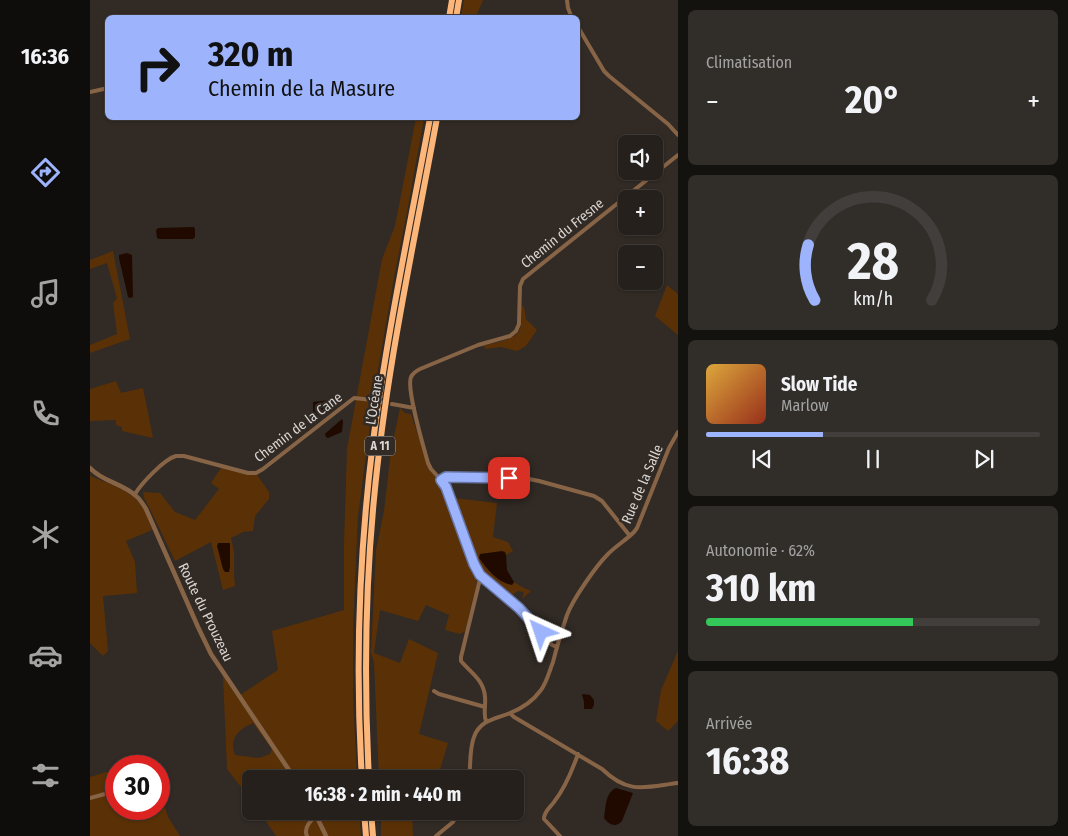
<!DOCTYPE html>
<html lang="fr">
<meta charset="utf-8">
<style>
:root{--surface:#25201c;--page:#312d29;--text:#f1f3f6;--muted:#a3a3a3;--line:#423e3b;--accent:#9db4fd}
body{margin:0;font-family:"Fira Sans Condensed",sans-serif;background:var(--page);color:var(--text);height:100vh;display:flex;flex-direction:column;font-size:19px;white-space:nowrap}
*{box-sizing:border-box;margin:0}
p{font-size:16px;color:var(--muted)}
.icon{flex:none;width:28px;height:28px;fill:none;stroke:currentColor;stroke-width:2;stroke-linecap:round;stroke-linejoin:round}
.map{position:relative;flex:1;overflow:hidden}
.details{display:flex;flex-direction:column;gap:10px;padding:10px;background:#14120f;width:390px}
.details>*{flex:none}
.top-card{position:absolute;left:15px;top:15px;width:475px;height:105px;border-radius:8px;box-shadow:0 1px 4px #0004,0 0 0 1px var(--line);background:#9db4fd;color:#111;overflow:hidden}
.fabs{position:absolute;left:528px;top:135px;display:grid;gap:10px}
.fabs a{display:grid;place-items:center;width:45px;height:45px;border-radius:8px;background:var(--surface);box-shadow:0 1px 4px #0004,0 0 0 1px var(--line);font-size:25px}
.speed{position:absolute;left:15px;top:755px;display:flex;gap:10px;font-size:25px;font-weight:700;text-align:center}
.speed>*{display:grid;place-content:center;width:65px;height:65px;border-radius:50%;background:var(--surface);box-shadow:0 1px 4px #0004,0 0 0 1px var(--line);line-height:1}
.speed .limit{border:8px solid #d22;background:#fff;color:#111}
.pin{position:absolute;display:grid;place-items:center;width:42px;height:42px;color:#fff;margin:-21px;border-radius:10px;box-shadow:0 2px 8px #0006}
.me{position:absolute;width:55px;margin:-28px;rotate:318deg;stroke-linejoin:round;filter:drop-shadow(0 0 4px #0008)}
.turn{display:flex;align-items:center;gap:18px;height:105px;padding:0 20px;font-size:22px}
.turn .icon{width:65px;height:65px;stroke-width:2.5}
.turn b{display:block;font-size:35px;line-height:42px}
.big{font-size:38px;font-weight:700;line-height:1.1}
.details .card{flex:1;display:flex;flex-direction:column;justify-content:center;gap:8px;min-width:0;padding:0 18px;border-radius:8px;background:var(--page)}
.details .dial{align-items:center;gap:0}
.dial svg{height:130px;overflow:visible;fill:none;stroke:var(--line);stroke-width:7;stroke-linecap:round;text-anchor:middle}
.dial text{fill:var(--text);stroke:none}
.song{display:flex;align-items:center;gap:15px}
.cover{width:60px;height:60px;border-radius:8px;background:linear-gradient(135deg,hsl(40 70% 55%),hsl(10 70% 35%))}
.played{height:5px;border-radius:2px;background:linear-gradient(90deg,var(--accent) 35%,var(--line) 35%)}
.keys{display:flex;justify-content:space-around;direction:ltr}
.heat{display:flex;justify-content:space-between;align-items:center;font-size:28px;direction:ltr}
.charge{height:8px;border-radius:4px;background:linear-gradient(90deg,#34c759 62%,var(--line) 0)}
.trip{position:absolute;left:152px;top:770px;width:282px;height:50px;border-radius:8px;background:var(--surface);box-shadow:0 1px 4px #0004,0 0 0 1px var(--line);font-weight:700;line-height:50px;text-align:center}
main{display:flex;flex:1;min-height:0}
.menu{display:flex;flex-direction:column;width:90px;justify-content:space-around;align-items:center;background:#0f0d0b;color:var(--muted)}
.menu .icon{width:35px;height:35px}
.menu .active{color:var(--accent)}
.menu b{font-size:22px;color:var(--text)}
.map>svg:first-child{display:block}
.green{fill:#5a3106;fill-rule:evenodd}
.water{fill:#200a00}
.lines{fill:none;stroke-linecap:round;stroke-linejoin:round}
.minor-tunnel{stroke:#4a443f;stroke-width:4;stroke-dasharray:4 2;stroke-linecap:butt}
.minor{stroke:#886447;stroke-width:4}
.tertiary{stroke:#886447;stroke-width:4.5}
.motorway{stroke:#fdb67a;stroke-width:6}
.route-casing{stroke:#6675a4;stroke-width:12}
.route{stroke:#9db4fd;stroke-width:9}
.labels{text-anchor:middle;stroke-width:5;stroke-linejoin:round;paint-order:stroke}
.shield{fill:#312a25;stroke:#a7a29e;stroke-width:1}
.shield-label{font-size:12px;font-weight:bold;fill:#dad5d2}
.street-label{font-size:14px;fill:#dad5d2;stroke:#312a25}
</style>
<main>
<nav class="menu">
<b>16:36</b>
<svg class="icon active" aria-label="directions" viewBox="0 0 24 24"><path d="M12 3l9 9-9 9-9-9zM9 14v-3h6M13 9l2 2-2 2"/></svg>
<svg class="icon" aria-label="music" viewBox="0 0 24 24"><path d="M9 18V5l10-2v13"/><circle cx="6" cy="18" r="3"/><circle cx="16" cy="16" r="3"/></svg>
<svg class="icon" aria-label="phone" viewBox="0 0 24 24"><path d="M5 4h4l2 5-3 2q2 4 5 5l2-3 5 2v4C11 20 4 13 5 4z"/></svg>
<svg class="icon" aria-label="climate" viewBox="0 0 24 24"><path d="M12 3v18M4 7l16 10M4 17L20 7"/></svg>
<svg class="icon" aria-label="car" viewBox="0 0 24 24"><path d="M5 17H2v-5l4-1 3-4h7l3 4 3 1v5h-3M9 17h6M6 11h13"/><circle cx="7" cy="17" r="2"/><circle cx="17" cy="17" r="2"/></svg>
<svg class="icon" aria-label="filters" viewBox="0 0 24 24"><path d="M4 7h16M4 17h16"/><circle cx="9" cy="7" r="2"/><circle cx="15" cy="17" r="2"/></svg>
</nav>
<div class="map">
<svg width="588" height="836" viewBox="0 0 588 836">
<rect width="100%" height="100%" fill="#312a25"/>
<path class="green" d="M374 0H393L386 17H371Z
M326 118H334L318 207 304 278 285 387 268 516 263 628V696L267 779H161V800L137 769 133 676 147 697 188 670 182 631 254 610V544L257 449 292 259 305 226ZM163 723 182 749 180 754 169 758 145 755C139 739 148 729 163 723Z
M23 251 40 339 0 353V345L27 334 23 303 27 298 17 263 0 269V260Z
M577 285 588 294V335L565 316Z
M431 306 434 307 436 319 447 330 436 346 427 351 411 347 395 349V347L392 346C400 344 421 340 427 334 433 327 432 315 431 306Z
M26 381 31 393 53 388 63 438 32 431V427L26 425V420L0 421V389Z
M310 408 315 413 321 414 340 471 352 484 387 581 375 631 370 634 355 630 359 615 336 605 328 621 290 610 284 653 310 663 319 639 348 653 329 734 358 743 347 779H289L284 662 281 653 286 550 294 511 301 451Z
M133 465 167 475 179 492V499L165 516 163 531 153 532 141 538 144 552V575L145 586 133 590 121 542 85 561 61 511 54 498 53 492 70 493 85 512 105 520 129 489 121 483Z
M0 474 1 476C18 484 39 489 50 504 56 511 59 522 62 530L36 541 45 562 47 593 13 596 18 651 13 656 0 643Z
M364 498 407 503 403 537 418 542 423 551 416 555 415 552 390 554 422 585 424 582 432 587 441 591 432 599 434 592 428 591 422 595 408 587 390 571 384 560Z
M588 651V721L578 731 566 721 571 690Z
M26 769V809H69V788L78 817 90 836H0V777Z
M169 811H269L271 836H186Z
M291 811H322L323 836H291Z"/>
<path class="water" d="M104 227 105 229V237L103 239H69L67 238 66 230 68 228Z
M37 253 42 255 43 297 40 298 38 297 29 258V255Z
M240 400 242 403 227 415 223 414V402Z
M252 419 253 421 252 432 238 438 236 437 235 434 237 432Z
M128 543H140V567L139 572H135L133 569 127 546Z
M412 551 415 552 416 555 417 570 424 582 422 585C408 583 397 569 389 558L390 554Z
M493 694 500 695 504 700V705L502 709H494V702L492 695Z
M526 788 543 793 532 821C526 828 519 825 514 818 516 807 515 793 526 788Z"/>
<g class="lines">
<path class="minor-tunnel" d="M283 400 302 404"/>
<path class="minor" d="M477 0 478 8 482 18
M488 27 514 71 519 76 578 124 588 135
M0 92 18 88
M302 404 324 408
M351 480 356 487 384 564 391 575 429 608 462 645 467 647
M45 494C51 484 74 459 86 456 88 456 91 456 94 456L158 473H166L173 469 264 398 283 400
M540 536 512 501 504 496 449 481 434 478 355 477 351 480 341 469 338 463C334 448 316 389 321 377 323 373 326 371 330 369L388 345 420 336 426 331 429 324 430 286 433 279 588 155
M391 575 371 657V661C381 673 394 680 395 697 396 705 393 714 396 721
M344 691 349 694 395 707
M420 713 424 717 512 769C539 795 555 787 588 783
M379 779C381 765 379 750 384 737 390 720 405 719 420 713 433 708 443 701 451 690 457 682 459 672 463 662 467 646 472 630 477 615 483 599 506 566 518 554 526 546 536 540 544 532L547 528 579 448 588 432
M0 798 26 791
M217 836C213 828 220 821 226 816
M346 836 363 822 369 811
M470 836 454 819C454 811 460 808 464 802 475 788 482 771 488 754"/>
<path class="tertiary" d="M0 468C13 482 32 483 46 496 50 499 53 504 56 509L108 627 121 654 205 779
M224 811 236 836"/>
<path class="motorway" d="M359 18 362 0
M366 18 369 0
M272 779C265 667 269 554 283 442 297 333 320 225 340 118
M279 779C274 685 275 592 284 499 296 370 324 244 347 118
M274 811 276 836
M281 811 283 836"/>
</g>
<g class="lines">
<g class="route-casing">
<path id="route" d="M419 478 356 477 351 480 356 487 384 564 390 575 429 608 451 632"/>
</g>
<use href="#route" class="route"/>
</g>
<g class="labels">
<rect class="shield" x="275" y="436.5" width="30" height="19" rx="4"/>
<g class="shield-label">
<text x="290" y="450">A 11</text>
</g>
<g class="street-label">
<text transform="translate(472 233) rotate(-39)" y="5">Chemin du Fresne</text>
<text transform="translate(284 400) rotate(-81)" y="5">L’Océane</text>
<text transform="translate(208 427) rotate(-37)" y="5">Chemin de la Cane</text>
<text transform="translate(552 484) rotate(-67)" y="5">Rue de la Salle</text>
<text transform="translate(116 612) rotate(64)" y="5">Route du Prouzeau</text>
</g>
</g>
</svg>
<div class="fabs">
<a><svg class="icon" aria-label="sound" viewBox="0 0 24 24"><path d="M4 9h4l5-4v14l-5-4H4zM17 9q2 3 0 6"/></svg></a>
<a>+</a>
<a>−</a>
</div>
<div class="speed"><div class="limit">30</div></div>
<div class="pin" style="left:419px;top:478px;background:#d93025"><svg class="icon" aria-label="arrive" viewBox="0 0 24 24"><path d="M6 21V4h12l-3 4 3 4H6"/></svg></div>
<svg class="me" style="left:451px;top:632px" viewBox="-20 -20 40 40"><path d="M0-17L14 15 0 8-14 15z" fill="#9db4fd" stroke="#fff" stroke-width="4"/></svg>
<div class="trip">16:38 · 2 min · 440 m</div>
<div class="top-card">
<div class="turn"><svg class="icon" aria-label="right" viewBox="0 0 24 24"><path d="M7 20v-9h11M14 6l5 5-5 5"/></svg><div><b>320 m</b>Chemin de la Masure</div></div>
</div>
</div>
<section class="details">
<div class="card"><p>Climatisation</p>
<div class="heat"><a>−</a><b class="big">20°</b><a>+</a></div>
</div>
<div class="card dial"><svg viewBox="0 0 100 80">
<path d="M14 69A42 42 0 1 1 86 69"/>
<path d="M14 69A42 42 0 0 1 10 35" stroke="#9db4fd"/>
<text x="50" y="56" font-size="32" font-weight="700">28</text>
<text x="50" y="72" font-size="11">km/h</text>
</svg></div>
<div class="card">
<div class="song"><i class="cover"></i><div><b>Slow Tide</b><p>Marlow</p></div></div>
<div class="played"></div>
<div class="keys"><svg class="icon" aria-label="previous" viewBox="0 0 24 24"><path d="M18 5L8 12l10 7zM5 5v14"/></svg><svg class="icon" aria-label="pause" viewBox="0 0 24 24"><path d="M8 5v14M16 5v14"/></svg><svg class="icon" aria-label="next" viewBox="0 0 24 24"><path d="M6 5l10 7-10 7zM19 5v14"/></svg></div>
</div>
<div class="card"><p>Autonomie · 62%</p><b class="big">310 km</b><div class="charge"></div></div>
<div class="card"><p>Arrivée</p><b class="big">16:38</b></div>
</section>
</main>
